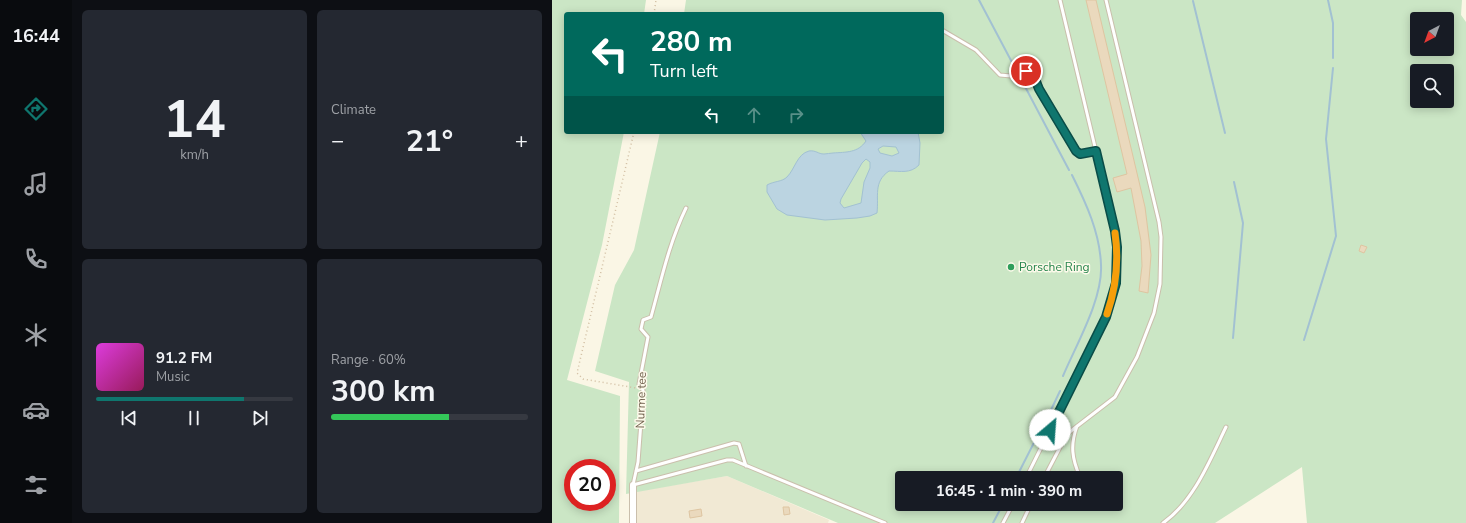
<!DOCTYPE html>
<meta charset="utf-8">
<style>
:root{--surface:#171b24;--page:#242831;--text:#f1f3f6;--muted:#9ea1a6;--line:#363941;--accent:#0f766e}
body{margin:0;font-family:"Nunito Sans",sans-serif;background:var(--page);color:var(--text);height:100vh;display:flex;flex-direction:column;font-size:15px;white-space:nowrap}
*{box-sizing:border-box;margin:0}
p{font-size:13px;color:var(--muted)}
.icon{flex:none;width:22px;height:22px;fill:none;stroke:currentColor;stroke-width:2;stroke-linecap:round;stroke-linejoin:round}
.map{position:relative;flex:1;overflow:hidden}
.drawer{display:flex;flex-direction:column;gap:10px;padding:10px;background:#0d0f14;width:480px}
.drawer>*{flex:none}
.top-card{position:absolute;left:12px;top:12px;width:380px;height:122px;border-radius:4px;box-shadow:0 2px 10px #0003;background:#00695c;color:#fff;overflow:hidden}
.needle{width:26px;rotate:221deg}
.buttons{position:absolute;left:858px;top:12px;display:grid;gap:8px}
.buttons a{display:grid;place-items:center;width:44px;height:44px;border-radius:4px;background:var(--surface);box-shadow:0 2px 10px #0003;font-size:20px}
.speed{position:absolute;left:12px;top:459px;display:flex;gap:8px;font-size:20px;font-weight:700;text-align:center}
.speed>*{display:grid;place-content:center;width:52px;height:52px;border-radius:50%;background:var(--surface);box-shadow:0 2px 10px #0003;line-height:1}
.speed .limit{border:6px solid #d22;background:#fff;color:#111}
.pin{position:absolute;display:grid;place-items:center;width:34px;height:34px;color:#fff;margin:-17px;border:2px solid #fff;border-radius:50%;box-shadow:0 1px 4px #0007}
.me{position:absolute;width:44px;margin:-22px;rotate:27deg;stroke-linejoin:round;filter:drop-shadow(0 0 3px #0008)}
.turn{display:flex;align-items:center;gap:14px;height:84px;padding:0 20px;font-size:18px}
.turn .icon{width:52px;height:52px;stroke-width:2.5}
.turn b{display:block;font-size:28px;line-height:34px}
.lanes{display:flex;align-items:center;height:38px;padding:0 20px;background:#0003;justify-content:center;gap:20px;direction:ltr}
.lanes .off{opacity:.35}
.big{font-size:30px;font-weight:700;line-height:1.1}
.drawer .widget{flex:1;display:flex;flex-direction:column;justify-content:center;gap:6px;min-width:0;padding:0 14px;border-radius:6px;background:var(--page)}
.drawer .dial{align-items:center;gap:0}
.dial b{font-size:52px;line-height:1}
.song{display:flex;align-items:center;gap:12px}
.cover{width:48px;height:48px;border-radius:6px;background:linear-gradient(135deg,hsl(300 70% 55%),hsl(330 70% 35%))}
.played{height:4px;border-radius:2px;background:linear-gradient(90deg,var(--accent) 75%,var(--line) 75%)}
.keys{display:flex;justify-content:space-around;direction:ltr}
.heat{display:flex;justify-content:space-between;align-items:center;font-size:22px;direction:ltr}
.charge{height:6px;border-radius:3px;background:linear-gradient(90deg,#34c759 60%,var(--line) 0)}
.drawer .tiles{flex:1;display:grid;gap:10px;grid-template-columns:repeat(2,1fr)}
.trip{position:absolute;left:343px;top:471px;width:228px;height:40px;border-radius:4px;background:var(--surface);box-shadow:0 2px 10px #0003;font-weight:700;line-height:40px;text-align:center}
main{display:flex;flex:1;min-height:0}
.dock{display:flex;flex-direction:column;width:72px;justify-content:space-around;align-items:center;background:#090b0e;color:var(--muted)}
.dock .icon{width:28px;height:28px}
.dock .current{color:var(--accent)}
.dock b{font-size:18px;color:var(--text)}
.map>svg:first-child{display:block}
.residential{fill:#f1e9d4}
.green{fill:#cbe6c5;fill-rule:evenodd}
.water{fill:#bbd4e1;stroke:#a2c1d2;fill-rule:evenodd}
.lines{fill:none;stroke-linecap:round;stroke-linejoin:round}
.stream{stroke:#a2c1d2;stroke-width:2}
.building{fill:#ead9bd;stroke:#dec5a1}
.service-casing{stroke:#cabfac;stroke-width:5}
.minor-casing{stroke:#cabfac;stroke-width:8}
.path{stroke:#d1bea2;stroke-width:1.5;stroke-dasharray:1 3;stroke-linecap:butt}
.service{stroke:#fff;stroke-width:3}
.minor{stroke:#fff;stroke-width:6}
.route-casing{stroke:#0a4d48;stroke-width:10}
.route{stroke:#0f766e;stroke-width:7}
.slow{stroke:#f59e0b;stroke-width:7}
.leisure-dot{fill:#2e9e5b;stroke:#fdfaeb;stroke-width:1.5}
.labels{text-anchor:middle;stroke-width:3;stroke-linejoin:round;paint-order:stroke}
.leisure-label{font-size:12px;fill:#27864d;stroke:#fdfaeb;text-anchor:start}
.street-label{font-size:12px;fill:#70604d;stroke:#fdfaeb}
</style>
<main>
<nav class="dock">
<b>16:44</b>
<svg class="icon current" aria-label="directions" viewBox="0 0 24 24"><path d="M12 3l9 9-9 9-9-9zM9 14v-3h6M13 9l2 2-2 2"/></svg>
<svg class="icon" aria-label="music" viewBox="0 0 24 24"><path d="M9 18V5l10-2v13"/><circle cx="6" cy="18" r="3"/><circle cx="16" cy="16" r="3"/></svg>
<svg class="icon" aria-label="phone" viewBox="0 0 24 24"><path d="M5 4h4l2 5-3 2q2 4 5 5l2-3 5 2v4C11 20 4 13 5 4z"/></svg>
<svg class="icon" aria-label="climate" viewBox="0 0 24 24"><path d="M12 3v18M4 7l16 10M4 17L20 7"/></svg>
<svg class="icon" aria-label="car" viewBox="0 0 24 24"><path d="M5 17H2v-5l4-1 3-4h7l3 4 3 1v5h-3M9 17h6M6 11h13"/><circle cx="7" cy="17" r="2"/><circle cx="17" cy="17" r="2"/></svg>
<svg class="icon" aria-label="filters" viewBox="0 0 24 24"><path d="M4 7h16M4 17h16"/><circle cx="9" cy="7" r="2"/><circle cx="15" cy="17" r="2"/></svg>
</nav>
<section class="drawer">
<div class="tiles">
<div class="widget dial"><b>14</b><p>km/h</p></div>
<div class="widget"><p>Climate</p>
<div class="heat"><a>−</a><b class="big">21°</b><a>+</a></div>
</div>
<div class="widget">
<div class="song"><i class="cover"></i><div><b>91.2 FM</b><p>Music</p></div></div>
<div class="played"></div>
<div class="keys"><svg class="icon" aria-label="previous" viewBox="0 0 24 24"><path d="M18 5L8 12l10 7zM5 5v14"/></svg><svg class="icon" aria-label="pause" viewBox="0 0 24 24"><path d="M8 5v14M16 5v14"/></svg><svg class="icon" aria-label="next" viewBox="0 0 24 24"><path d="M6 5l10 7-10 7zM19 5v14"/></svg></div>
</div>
<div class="widget"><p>Range · 60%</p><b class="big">300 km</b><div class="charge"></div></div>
</div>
</section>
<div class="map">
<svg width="914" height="523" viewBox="0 0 914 523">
<rect width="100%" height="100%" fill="#faf6e5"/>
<path class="residential" d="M175 476 277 520 276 523H84L81 492Z"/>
<path class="green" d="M0 0H94L92 14H14V132H72L50 245 15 380 68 396 67 523H0ZM21 468H55V502H21Z
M134 0H910L909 15 914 22V523H755L750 467 663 523H286L175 476 74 494 77 382 43 371 63 285 82 250 108 132H390V14H132ZM865 19H895V49H865ZM865 71H895V101H865ZM350 478H564V504H350Z"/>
<path class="water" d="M308 132H366L368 143 367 165C358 174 349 171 337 171 321 182 327 196 325 213L318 216 305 218 273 220 235 215 225 209 215 192V185C222 181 230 182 235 177 243 169 245 154 257 151 264 150 266 154 272 154 275 154 278 153 281 153 294 152 306 153 314 141ZM331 146 344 147 347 153 340 156 328 153 326 149ZM314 159 318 162V168L312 182 309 203 292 208 288 203 289 199 310 163Z"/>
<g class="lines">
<path class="stream" d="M427 0 463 68
M776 0 781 23V58
M641 1 673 133
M469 79 517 170
M681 338 691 223 682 182
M752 340 784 236 774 139 781 68
M511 376C524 345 551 299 549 265 548 233 534 203 520 175
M498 412 508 391
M464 478 494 419
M441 523 451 504"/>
</g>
<path class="building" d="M534 0H544L593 207 599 255 596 293 587 291 590 266 589 241 579 188 565 192 561 178 575 174Z
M809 245 815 247 812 253 807 251Z
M231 507H237L238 514 232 515Z
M149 509 150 516 138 518 137 511Z"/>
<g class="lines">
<g class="service-casing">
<path id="service" d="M390 30 424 50 448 75 459 76 475 71 481 74 519 146 528 154 544 151
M134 208C117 243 109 281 99 317L91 320 89 329 96 337 87 384 91 390V395L86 462 81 485 175 460H181L333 523
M525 426C518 445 520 459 528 477
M84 471 182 443 187 444 194 466
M474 478 554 317 564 283 565 247 563 231 508 0
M492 478 515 434 563 397 585 357 602 313 608 284 609 237 607 222 554 0
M451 523 461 504
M470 523 479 504
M611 523C642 501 658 460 674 427"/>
</g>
<g class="minor-casing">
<path id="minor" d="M81 485V523"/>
</g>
<path class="path" d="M102 14 104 0
M82 132 25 373 31 379 84 388"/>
<use href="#service" class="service"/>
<use href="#minor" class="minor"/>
</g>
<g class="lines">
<g class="route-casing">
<path id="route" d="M474 71 481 74 487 89 524 151 528 154 544 151 563 231 565 247 564 283 554 317 498 430"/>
</g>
<use href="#route" class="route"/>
<path class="slow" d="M555 314C564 288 567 261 563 233"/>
</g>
<circle class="leisure-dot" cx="459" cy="267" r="4"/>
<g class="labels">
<g class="leisure-label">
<text x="467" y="271">Porsche Ring</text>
</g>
<g class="street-label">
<text transform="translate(89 400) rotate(-88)" y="4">Nurme tee</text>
</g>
</g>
</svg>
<div class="buttons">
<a><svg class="needle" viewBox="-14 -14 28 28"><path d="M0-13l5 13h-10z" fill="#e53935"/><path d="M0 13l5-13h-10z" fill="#9ea1a6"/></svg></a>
<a><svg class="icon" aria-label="search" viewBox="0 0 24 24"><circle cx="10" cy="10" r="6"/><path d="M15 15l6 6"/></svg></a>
</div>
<div class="speed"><div class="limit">20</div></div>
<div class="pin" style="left:474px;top:71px;background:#d93025"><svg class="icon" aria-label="arrive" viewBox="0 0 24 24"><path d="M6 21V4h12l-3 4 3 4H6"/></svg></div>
<svg class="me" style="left:498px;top:430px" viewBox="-20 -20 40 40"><circle r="19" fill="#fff"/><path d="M0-13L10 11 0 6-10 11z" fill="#0f766e"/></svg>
<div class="trip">16:45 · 1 min · 390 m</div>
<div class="top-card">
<div class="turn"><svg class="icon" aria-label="left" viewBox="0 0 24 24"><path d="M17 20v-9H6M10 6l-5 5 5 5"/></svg><div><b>280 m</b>Turn left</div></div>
<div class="lanes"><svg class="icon" aria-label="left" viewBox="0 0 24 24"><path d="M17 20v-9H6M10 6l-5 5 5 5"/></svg><svg class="icon off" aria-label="ahead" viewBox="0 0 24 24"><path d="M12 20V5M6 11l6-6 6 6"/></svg><svg class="icon off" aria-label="right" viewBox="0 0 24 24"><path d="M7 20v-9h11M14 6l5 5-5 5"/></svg></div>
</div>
</div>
</main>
